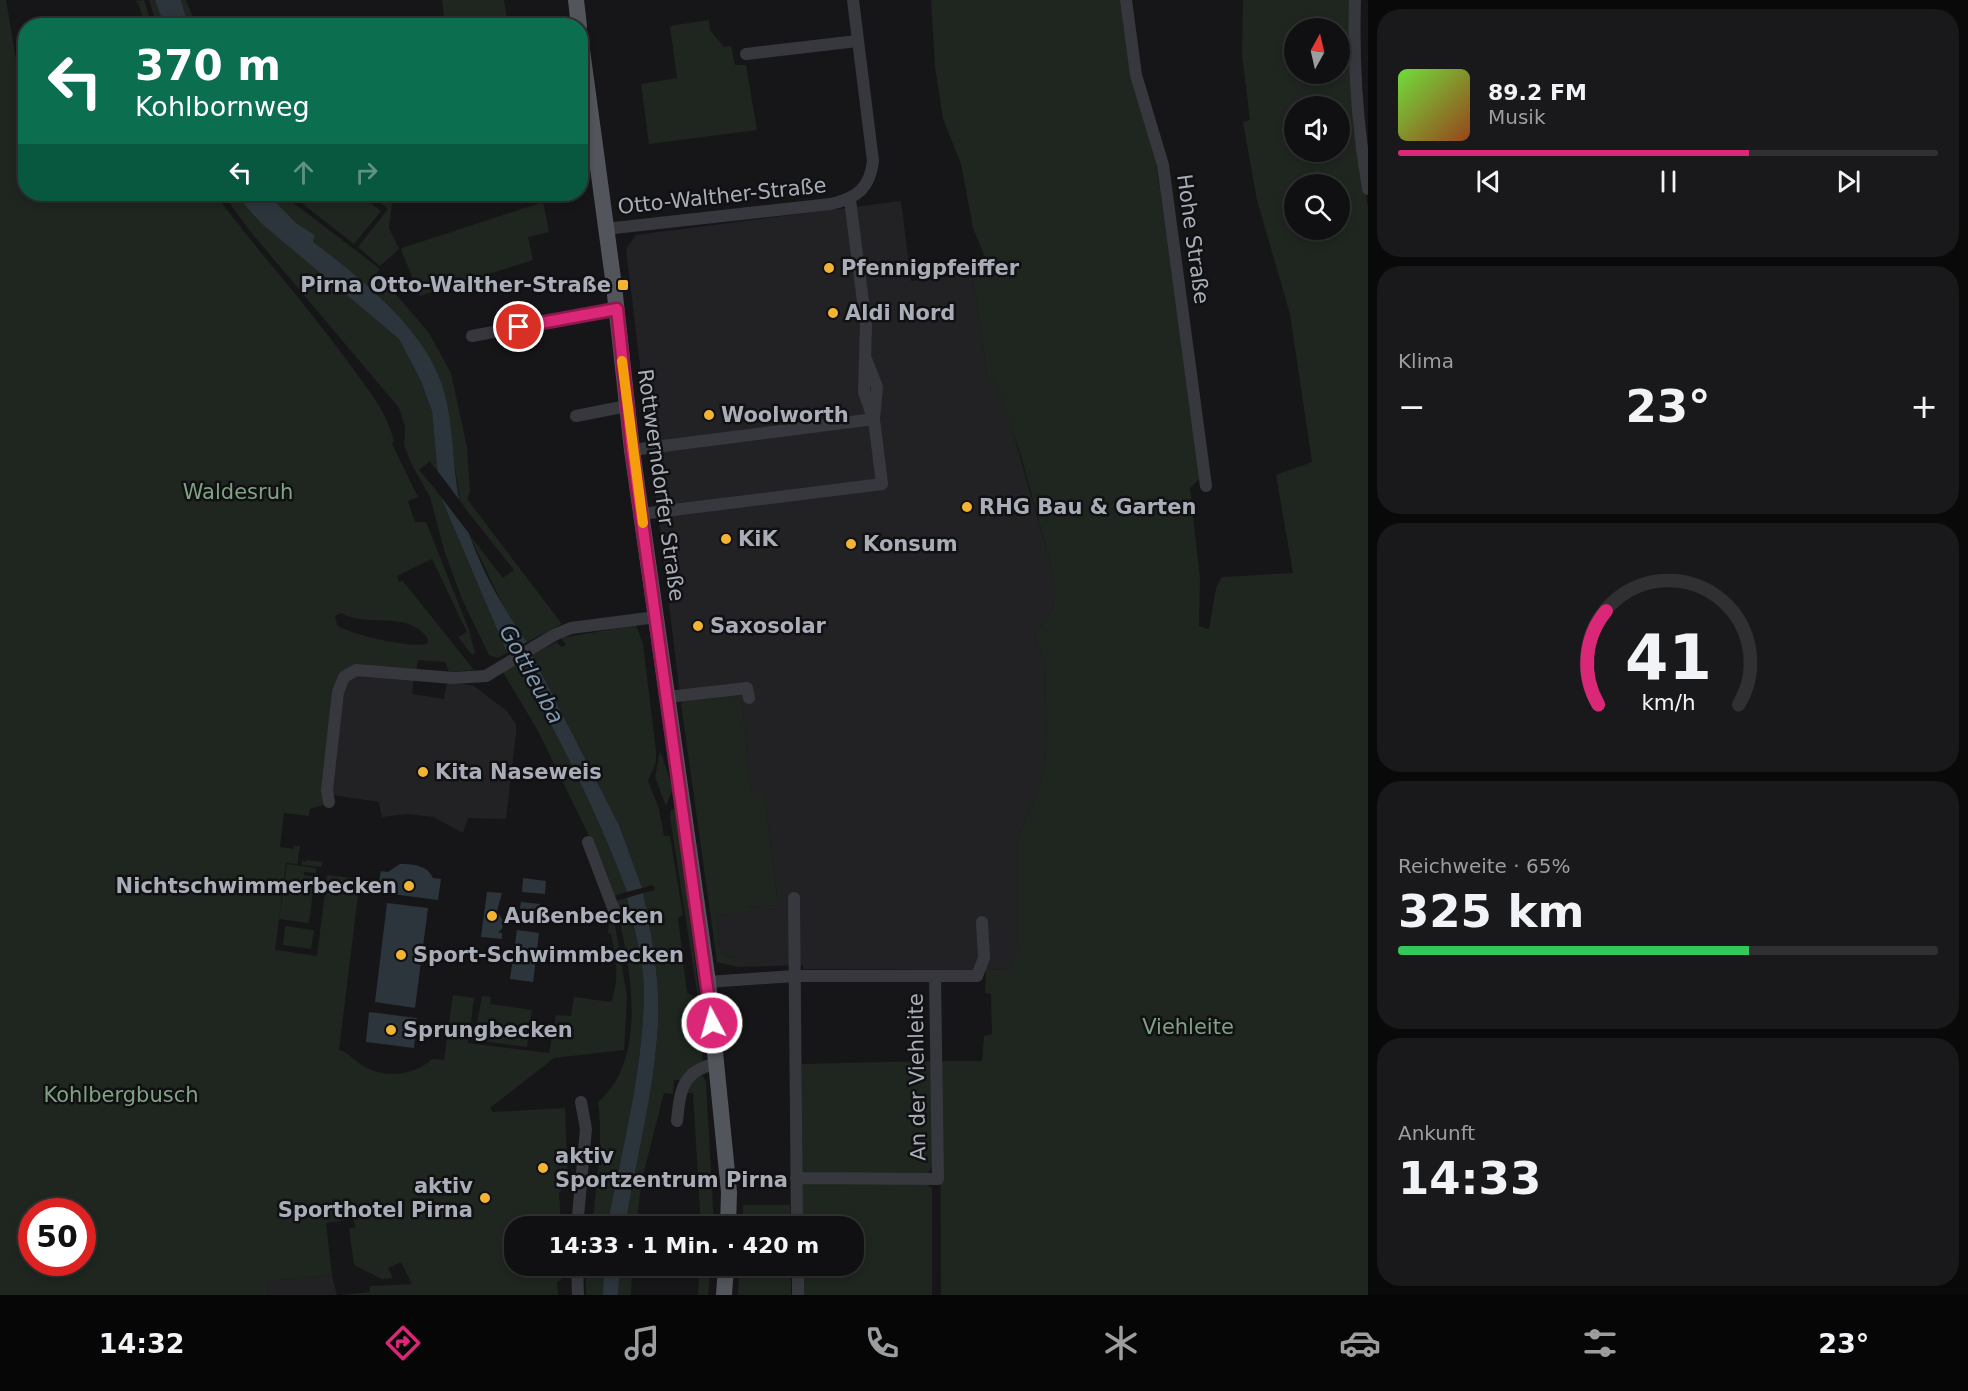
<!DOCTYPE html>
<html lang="de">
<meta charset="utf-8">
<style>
:root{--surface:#101012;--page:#19191b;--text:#f1f3f6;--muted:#9c9d9f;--line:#303032;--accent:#db2777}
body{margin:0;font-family:"DejaVu Sans",sans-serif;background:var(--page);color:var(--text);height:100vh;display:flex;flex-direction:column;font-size:22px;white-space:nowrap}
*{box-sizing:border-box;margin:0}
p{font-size:20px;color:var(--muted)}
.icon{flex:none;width:33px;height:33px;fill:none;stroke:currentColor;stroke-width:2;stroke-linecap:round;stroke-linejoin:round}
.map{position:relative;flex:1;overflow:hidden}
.drawer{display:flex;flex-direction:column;gap:9px;padding:9px;background:#09090a;width:600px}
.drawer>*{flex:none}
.top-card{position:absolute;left:18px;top:18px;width:570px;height:183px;border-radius:24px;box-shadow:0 3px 9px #0003,0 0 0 2px var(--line);background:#0b6e4f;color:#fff;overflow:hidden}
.needle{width:39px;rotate:8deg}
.controls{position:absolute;left:1284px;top:18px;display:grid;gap:12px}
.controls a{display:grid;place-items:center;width:66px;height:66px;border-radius:50%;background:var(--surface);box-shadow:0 3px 9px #0003,0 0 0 2px var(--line);font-size:30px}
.speed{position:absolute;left:18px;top:1198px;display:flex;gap:12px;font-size:30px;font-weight:700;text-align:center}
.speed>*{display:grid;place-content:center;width:78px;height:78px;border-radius:50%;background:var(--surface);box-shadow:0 3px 9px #0003,0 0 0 2px var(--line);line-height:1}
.speed .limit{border:9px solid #d22;background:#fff;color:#111}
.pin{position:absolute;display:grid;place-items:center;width:51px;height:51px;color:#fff;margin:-26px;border:3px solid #fff;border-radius:50%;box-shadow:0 2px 6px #0007}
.me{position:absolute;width:66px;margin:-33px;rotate:354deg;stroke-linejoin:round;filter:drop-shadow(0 0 4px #0008)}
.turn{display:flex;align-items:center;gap:21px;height:126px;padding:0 18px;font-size:27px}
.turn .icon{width:78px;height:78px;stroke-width:2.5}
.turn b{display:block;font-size:42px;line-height:51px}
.lanes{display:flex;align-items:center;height:57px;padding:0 18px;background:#0003;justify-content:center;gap:30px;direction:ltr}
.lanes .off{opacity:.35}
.big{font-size:45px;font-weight:700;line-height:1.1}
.drawer .widget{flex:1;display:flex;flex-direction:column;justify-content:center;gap:9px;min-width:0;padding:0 21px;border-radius:24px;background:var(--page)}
.drawer .dial{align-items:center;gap:0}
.dial svg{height:156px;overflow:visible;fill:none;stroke:var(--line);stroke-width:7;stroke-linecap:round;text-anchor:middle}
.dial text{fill:var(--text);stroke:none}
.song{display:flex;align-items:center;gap:18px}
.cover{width:72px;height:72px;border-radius:9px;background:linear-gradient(135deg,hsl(100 70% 55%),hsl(20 70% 35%))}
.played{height:6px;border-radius:3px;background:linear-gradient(90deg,var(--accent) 65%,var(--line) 65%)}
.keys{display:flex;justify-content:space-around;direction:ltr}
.heat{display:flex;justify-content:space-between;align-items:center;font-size:33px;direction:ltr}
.charge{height:9px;border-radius:4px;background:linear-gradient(90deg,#34c759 65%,var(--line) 0)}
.trip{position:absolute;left:504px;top:1216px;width:360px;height:60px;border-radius:24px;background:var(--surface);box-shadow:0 3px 9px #0003,0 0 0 2px var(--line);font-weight:700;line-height:60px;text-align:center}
.tabs{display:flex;height:96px;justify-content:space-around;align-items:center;background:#060607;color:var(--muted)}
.tabs .icon{width:42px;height:42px}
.tabs .current{color:var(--accent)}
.tabs b{font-size:27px;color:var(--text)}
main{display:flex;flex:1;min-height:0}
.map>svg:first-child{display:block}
.built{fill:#222225}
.green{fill:#1e261f;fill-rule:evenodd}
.water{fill:#2c353c}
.pier{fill:#161618}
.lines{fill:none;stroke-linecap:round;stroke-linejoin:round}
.minor{stroke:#37383d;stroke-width:12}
.major{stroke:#53555c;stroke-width:16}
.route-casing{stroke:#8e194d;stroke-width:15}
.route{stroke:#db2777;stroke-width:10}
.slow{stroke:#f59e0b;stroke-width:10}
.poi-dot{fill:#f3b434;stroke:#111113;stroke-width:2}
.labels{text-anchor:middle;stroke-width:5;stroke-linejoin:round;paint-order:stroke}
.street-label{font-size:21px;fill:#a8adb8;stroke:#111113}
.poi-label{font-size:21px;font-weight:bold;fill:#a8adb8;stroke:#111113;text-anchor:start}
.park-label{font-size:21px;fill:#7fa382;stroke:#111113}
.water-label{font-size:22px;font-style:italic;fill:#7f9bb3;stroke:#111113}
</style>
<main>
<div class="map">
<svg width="1368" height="1295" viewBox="0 0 1368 1295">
<rect width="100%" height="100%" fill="#161618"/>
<path class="built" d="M901 201 911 281 972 273 988 379 995 378 1005 404 1050 562 1055 593 1052 612 1034 635 1045 663 1047 745 1040 785 1018 839 1017 953 1010 969 986 970 804 969 803 965 738 967V958L725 956 720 950 717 915 744 913V907L778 905 764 791H751L742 705 688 700 681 704 626 249 636 235Z
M358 675 414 678 412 694 444 699 447 681 474 686 507 711 516 724V733L506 819 468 818 463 833 433 817 407 814 382 817 379 802 332 795 342 695 349 680Z
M332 1275 337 1295H268L266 1281Z"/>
<path class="green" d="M0 0H6L25 112 26 194H215C257 250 304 302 346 359 365 386 386 409 394 441L392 444 418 497 408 501 415 522H426L469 630 475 653 472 655 458 637 467 632 432 559 397 576 399 582 403 581 474 670 449 672 445 662 418 660 416 671H344L326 804 310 809 309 816 284 813 280 847 294 849V846H300L298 859 305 862 306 860 322 862 321 867 302 865V861L298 860V864L286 863 275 950 317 956 327 875 360 879 339 1050C348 1052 353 1060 362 1065 383 1079 414 1076 432 1059L444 1060 453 995 474 998 468 1043 549 1053 556 1015 571 1016 574 997 611 1002C620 978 616 958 611 934L608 933 610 913H613L627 996 624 1050 554 1058 490 1108 493 1112 565 1108 568 1184 559 1193 561 1224 569 1227H514V1266H563L561 1280 557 1282 558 1295H340L370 1292V1286L412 1284 401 1262 388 1268 393 1278 382 1279 354 1265 349 1228H356L353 1219 326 1223 332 1275 267 1281 268 1295H0ZM341 613C367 628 406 610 427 637L428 643C416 650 348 634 337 625L335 616ZM32 1212H82V1263H32Z
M144 0 152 25H145L138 3 134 1Z
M149 0H155L164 25H157Z
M181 0H186L196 25H188Z
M442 0H504L508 25H445Z
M931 0H1120L1131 77 1156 161 1200 478 1190 488 1200 578 1199 626 1209 629 1216 588 1222 577 1293 573 1276 475 1312 462 1290 314 1257 200 1243 122 1250 120 1242 55 1243 0H1351L1362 174 1368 206V1295H941L940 1061H982L984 1036 992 1034 991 994 985 993 986 970 1010 969 1017 953 1018 839 1040 785 1047 745 1045 663 1034 635 1052 612 1055 593 1050 562 1021 456 995 378 988 379 972 273 990 269 973 228 961 164 943 119 935 67ZM1294 28H1340V74H1294ZM1294 106H1340V152H1294ZM1294 184H1340V230H1294Z
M709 20 710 30 724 47 731 46 735 65H746L757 130 649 144 641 84 677 78 670 26Z
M223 194H235L262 223 399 339 420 379 432 411 439 474 430 461 419 470 440 495 507 653 498 658 489 655 462 599 445 553 430 497 411 463 404 445 405 427 399 408 250 231Z
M268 194H282L380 269 377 272 429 333 451 373 467 447 470 492 467 499 562 624 527 642 509 618 469 534 503 578 514 570 460 502 446 405 439 377 367 286 313 242 315 235 296 223Z
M290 194H359L381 211 354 244Z
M369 194H393L389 228 399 249 380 266 358 247 388 209Z
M543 202 549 232 528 237 533 260 420 296 401 250 402 248Z
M636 625 643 644 656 751V762L648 781 659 809 664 836H670L683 915 678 918 687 993 693 996 703 1061 693 1066 680 1080H674L673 1094 664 1093 642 1179 636 1227H625C635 1164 652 1102 657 1038 662 989 653 942 643 893L655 890 653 885 642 888 619 825 532 655 557 642 561 647 566 645 561 638Z
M517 663C560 738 597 812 627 892L614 896 606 871 538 731 503 672Z
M721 697 737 698 742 705 751 791 764 790 778 905 745 907V913L717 915 720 950 725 956 738 958V967L717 962 681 704 688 700Z
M660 751 673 788 666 806 655 777Z
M676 809 707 1056 670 817 671 810Z
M287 864 316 868V873L304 872V875L315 877 309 923 279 919Z
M627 898C634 928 644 961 644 992 643 1071 622 1150 607 1227H593C595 1184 604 1145 598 1102 651 1057 629 960 615 901Z
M285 926 314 930 311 949 283 945Z
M482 996 491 997 490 1004 532 1010 527 1047 474 1040Z
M932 1061 934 1163 927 1175 802 1174V1064Z
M701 1074 706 1081 714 1227H701L693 1093H686L690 1082Z
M802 1182 927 1185 932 1188V1295H803L802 1266H854V1227H802Z
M743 1205H790V1227H743Z
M586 1266H604L603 1295H586Z
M620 1266H632L631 1295H618Z
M700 1266H711L708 1295H698Z
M740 1266H791V1295H738Z"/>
<path class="water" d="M155 0H181L188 25H164Z
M235 194H268L296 223 315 235 313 242C358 276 418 324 439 377 455 416 451 462 460 503 471 551 498 602 527 642L507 653 440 495 432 411 420 379 399 339 261 223Z
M532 655 619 825 642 888 627 892C597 812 560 738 517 663Z
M400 864C413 864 427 865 433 878L441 879 438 900 377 892 381 871 388 872Z
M523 878 546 881 545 894 522 892Z
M487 892 502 893 497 911 503 921 502 929 498 932 502 933V939L481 937Z
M643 893C653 942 662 989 657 1038 652 1102 635 1164 625 1227H607C622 1150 643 1071 644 992 644 961 634 928 627 898Z
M521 902 540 904 537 925 518 922Z
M387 903 428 908 415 1008 375 1002Z
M517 930 539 933 533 982 510 979Z
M369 1012 417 1018 414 1048 366 1042Z
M604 1266H620L618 1295H603Z"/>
<path class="pier" d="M436 469 464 506 478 545 437 492Z"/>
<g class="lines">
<path class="minor" d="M1126 0 1136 75 1163 165 1206 486
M1355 0C1353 64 1357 125 1368 189
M746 54 857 41
M580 140 594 138
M850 200 866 325 864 392 872 415
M605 229 831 204C857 198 870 188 873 161L853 0
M472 336 617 309
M576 416 627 406
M632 450 874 419
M641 514 882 484 874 419 877 387 866 359
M668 697 747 688 749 698
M329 802 327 790 338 692 344 677 356 670 453 678 486 676 554 635 571 628 656 617
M588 842 615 913
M794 898 797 1227
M708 982 794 976H977L984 958 982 922
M677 1121C680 1091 682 1070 716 1064
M796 1178 938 1179 935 976
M577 1227 586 1129 581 1102
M577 1266 578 1295
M798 1266V1295"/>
<path class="major" d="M576 0 579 26
M580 35 614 286 632 450 708 982 729 1192 728 1227
M724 1295 726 1266"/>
</g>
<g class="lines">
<g class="route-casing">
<path id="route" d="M519 327 617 309 632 450 712 1023"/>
</g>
<use href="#route" class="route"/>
<path class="slow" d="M622 361 643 523"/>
</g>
<g class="poi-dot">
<circle cx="829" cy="268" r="6"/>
<rect x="617" y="279" width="12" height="12" rx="3"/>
<circle cx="833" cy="313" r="6"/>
<circle cx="709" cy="415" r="6"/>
<circle cx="967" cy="507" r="6"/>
<circle cx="726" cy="539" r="6"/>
<circle cx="851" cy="544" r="6"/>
<circle cx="698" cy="626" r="6"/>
<circle cx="423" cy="772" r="6"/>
<circle cx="409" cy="886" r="6"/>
<circle cx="492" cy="916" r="6"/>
<circle cx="401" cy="955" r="6"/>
<circle cx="391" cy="1030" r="6"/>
<circle cx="543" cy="1168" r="6"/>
<circle cx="485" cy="1198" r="6"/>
</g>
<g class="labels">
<g class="street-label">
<text transform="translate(722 196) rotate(-6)" y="7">Otto-Walther-Straße</text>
<text transform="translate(1193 239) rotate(82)" y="7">Hohe Straße</text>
<text transform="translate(661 485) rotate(82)" y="7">Rottwerndorfer Straße</text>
<text transform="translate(917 1077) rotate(-91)" y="7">An der Viehleite</text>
</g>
<g class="poi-label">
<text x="841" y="275">Pfennigpfeiffer</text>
<text x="611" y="292" text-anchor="end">Pirna Otto-Walther-Straße</text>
<text x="845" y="320">Aldi Nord</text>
<text x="721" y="422">Woolworth</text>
<text x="979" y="514">RHG Bau &amp; Garten</text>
<text x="738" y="546">KiK</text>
<text x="863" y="551">Konsum</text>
<text x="710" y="633">Saxosolar</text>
<text x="435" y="779">Kita Naseweis</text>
<text x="397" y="893" text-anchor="end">Nichtschwimmerbecken</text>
<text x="504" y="923">Außenbecken</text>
<text x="413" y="962">Sport-Schwimmbecken</text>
<text x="403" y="1037">Sprungbecken</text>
<text x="555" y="1163">aktiv<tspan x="555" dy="24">Sportzentrum Pirna</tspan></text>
<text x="473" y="1193" text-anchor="end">aktiv<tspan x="473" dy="24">Sporthotel Pirna</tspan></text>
</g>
<g class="park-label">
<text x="238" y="499">Waldesruh</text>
<text x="1188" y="1034">Viehleite</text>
<text x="121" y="1102">Kohlbergbusch</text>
</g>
<g class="water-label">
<text transform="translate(532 674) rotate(61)" y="8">Gottleuba</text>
</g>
</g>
</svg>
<div class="controls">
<a><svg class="needle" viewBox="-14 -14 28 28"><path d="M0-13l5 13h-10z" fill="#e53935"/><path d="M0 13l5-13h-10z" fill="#9c9d9f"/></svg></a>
<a><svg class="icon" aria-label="sound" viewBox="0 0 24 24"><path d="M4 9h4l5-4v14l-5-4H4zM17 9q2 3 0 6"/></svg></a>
<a><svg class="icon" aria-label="search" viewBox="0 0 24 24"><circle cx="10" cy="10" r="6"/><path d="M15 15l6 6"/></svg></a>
</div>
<div class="speed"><div class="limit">50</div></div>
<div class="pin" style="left:519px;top:327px;background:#d93025"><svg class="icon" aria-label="arrive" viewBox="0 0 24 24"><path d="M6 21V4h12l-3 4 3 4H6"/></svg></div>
<svg class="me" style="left:712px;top:1023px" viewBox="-20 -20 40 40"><circle r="17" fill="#db2777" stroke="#fff" stroke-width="3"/><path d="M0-11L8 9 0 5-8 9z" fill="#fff"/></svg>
<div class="trip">14:33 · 1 Min. · 420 m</div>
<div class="top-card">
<div class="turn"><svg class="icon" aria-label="left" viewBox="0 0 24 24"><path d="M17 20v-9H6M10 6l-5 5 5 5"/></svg><div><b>370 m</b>Kohlbornweg</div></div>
<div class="lanes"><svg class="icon" aria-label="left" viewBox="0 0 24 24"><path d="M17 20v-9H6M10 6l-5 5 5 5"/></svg><svg class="icon off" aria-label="ahead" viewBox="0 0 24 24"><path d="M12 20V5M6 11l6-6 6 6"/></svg><svg class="icon off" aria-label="right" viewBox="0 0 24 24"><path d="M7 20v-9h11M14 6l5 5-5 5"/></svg></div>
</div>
</div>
<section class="drawer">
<div class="widget">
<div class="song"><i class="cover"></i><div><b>89.2 FM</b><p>Musik</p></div></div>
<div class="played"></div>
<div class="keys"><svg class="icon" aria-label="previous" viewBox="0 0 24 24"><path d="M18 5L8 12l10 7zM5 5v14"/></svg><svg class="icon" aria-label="pause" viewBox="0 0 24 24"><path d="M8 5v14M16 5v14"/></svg><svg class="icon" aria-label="next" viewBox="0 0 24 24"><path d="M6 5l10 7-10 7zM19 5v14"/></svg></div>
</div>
<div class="widget"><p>Klima</p>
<div class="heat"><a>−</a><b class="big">23°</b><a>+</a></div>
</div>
<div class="widget dial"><svg viewBox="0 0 100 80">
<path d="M14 69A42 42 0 1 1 86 69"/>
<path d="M14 69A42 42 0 0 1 18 21" stroke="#db2777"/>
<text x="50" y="56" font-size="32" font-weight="700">41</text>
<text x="50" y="72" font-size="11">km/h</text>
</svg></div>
<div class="widget"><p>Reichweite · 65%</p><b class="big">325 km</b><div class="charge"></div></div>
<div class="widget"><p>Ankunft</p><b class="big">14:33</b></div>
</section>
</main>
<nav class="tabs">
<b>14:32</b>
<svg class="icon current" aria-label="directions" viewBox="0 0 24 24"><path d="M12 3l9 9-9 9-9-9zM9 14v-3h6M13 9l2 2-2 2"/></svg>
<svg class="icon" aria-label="music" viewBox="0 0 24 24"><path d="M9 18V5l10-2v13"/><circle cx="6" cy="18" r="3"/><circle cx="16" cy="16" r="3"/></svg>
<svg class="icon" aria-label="phone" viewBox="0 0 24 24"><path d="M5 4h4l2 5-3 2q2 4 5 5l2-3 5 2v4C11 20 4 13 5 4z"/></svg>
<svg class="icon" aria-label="climate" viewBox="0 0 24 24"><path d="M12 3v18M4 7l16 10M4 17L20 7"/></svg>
<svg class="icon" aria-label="car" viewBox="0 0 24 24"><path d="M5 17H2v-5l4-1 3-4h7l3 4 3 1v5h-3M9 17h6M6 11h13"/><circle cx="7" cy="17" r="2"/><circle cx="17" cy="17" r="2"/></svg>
<svg class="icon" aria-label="filters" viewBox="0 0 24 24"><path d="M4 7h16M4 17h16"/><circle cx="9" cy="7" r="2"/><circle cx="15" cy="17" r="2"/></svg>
<b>23°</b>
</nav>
